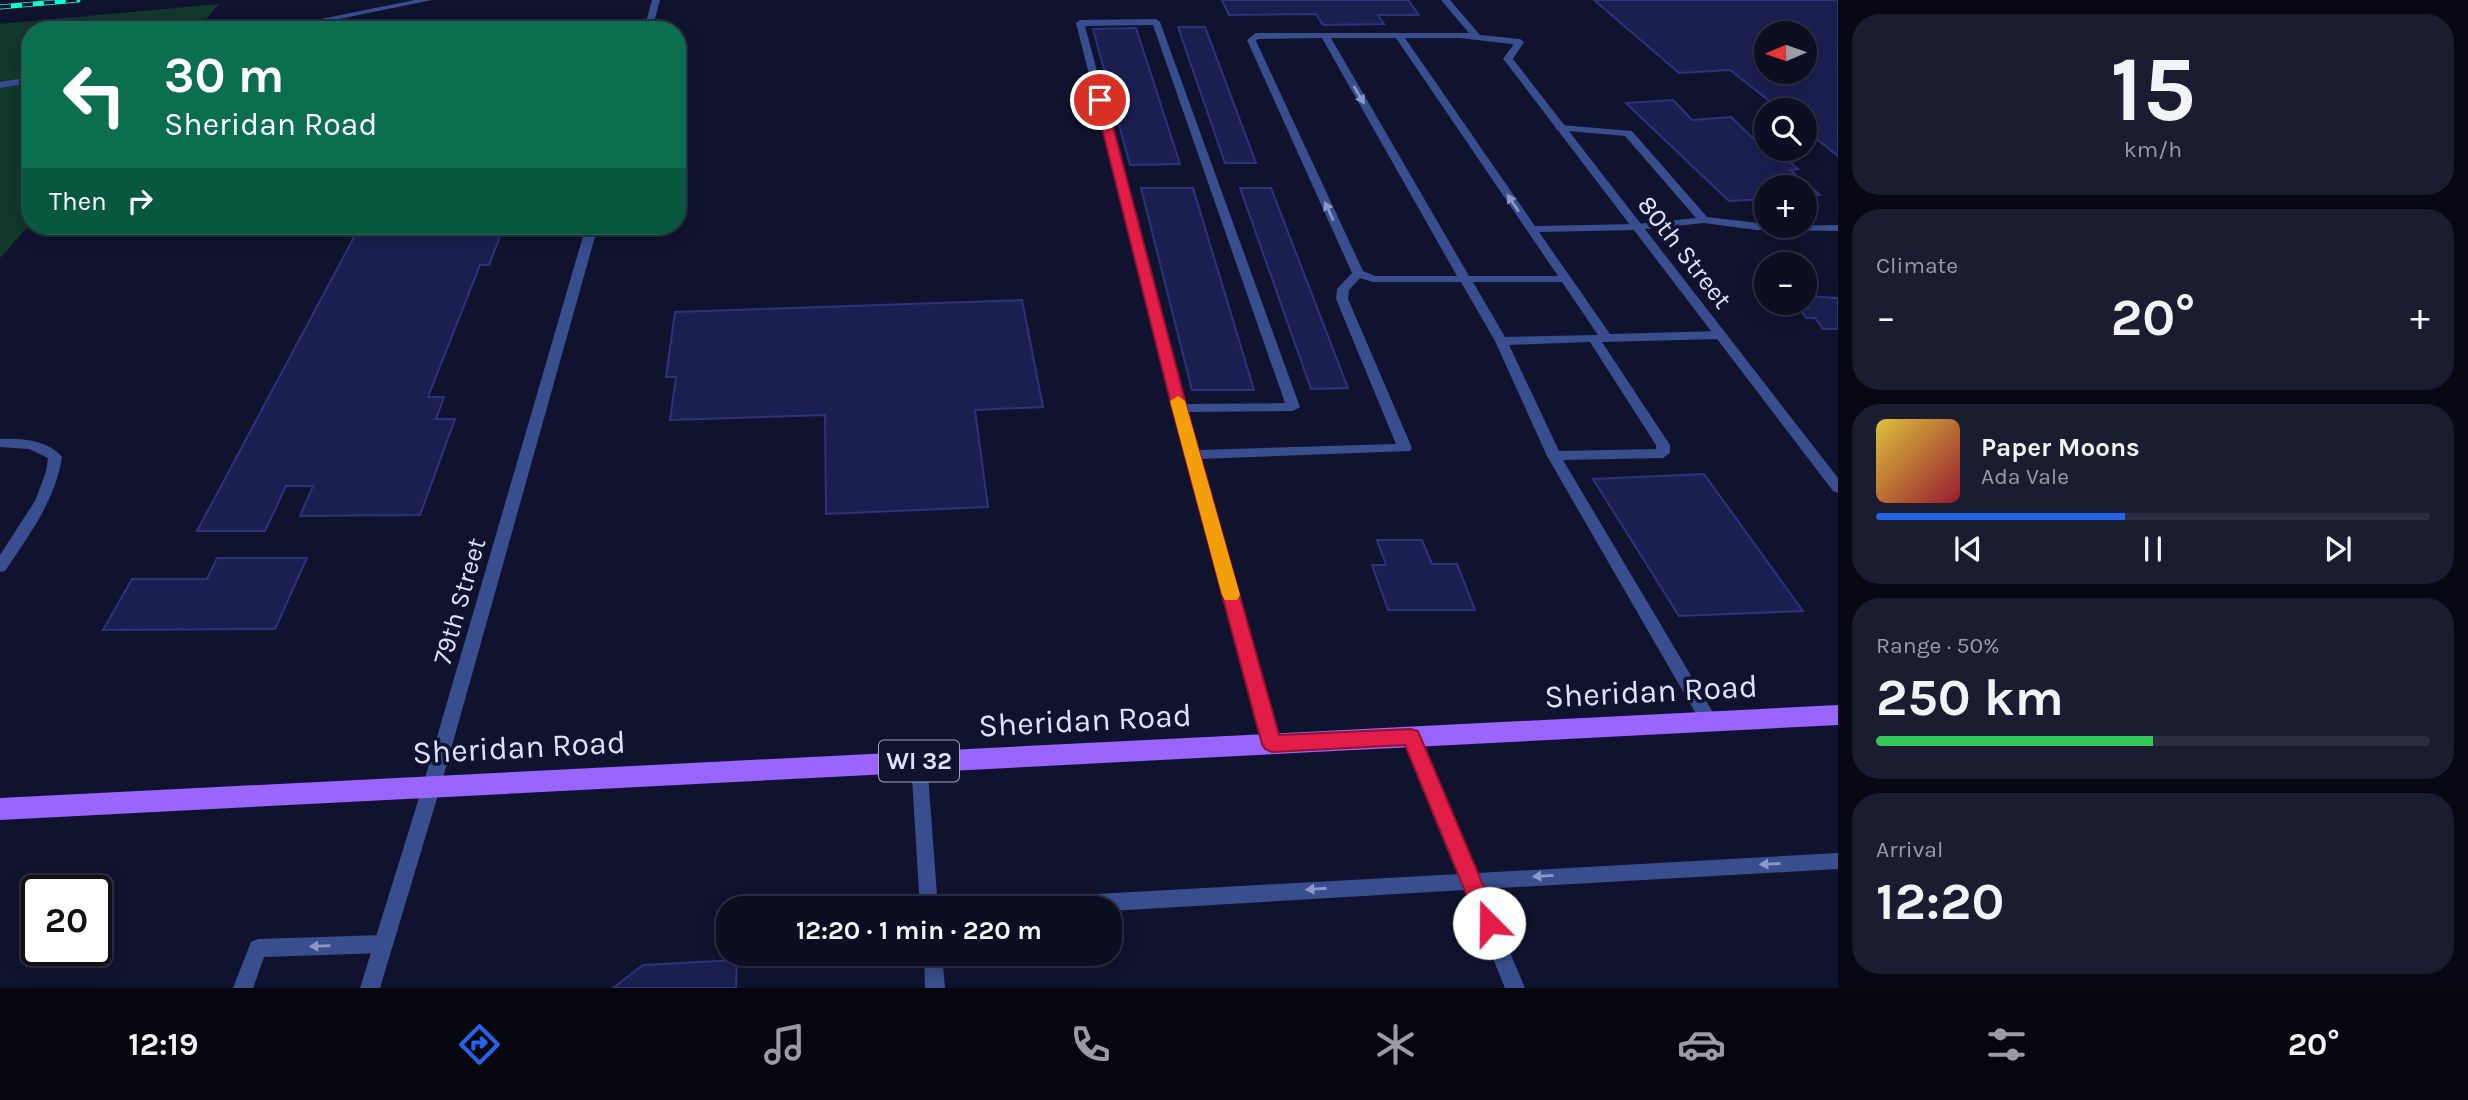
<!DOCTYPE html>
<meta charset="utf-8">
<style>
:root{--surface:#0c0e22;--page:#1a1c2f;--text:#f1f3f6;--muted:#9a9ca5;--line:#2c2e40;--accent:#2563eb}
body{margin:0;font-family:Karla,sans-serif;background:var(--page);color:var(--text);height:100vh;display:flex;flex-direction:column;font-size:26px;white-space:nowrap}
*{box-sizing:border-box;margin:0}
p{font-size:23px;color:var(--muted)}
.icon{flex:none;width:38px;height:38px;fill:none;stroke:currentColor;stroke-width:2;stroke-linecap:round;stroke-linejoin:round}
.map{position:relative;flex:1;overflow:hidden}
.details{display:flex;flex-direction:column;gap:14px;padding:14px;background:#070813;width:630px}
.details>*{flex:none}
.banner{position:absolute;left:21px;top:21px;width:665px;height:214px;border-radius:28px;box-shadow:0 4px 18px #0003,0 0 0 2px var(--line);background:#0b6e4f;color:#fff;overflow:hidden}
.needle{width:46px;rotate:268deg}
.fabs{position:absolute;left:1754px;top:21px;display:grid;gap:14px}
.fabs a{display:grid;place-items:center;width:63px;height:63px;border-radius:50%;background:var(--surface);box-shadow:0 4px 18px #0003,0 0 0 2px var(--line);font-size:35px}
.speed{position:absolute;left:21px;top:875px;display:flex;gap:14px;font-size:35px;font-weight:700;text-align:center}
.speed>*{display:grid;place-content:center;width:91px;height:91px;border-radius:50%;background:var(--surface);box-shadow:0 4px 18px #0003,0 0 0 2px var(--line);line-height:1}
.speed .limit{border:4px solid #111;border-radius:10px;background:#fff;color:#111}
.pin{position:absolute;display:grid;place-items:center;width:60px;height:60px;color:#fff;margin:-30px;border:4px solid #fff;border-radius:50%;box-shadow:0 2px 7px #0007}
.me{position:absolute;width:77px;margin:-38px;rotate:338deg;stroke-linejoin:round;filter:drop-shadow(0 0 5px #0008)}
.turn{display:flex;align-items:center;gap:24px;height:147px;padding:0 28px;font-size:32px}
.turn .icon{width:91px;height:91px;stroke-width:2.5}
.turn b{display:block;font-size:49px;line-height:60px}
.then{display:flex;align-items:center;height:66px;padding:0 28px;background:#0003;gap:14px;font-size:26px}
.big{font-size:52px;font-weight:700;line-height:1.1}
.details .widget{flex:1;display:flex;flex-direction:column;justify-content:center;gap:10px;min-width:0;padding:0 24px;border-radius:28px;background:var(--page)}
.details .dial{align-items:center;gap:0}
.dial b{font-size:91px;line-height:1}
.song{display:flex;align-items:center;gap:21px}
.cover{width:84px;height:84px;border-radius:10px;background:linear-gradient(135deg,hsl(50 70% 55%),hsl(350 70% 35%))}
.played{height:7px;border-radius:4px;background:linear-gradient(90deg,var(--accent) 45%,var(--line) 45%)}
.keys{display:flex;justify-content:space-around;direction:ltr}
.heat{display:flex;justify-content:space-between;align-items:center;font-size:38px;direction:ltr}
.charge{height:10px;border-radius:5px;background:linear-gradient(90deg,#34c759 50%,var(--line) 0)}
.trip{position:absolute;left:716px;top:896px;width:406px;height:70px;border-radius:28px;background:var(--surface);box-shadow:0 4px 18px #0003,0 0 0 2px var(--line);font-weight:700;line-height:70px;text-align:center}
.menu{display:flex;height:112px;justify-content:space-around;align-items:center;background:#05060e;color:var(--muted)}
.menu .icon{width:49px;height:49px}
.menu .selected{color:var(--accent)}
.menu b{font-size:32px;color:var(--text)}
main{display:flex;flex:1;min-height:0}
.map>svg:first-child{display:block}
.green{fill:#13382c}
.building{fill:#1b1f50;stroke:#2c337d;stroke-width:2;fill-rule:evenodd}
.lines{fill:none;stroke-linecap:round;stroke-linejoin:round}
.service{fill:#394e8f;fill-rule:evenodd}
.minor{fill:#394e8f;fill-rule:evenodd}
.primary{fill:#9a64ff;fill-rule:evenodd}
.rail-casing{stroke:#09ffd3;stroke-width:5}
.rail{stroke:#10132e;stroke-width:3.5;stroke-dasharray:11;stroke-linecap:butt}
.oneway{fill:#8b98c7}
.route{fill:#e11d48;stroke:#92132f;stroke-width:2}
.slow{fill:#f59e0b}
.labels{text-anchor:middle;stroke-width:7;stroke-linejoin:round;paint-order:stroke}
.shield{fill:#10132e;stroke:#a0a5c0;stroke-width:2}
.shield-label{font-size:24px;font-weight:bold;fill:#dde3ff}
.street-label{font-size:26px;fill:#dde3ff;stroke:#10132e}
.near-street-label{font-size:32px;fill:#dde3ff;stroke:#10132e}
</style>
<main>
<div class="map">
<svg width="1838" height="988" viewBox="0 0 1838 988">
<rect width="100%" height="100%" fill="#10132e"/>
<path class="green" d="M219 4 197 30H30V224L0 258V24Z"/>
<path class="building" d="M1222 0H1408L1419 15H1378L1384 24 1323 25 1316 14 1229 15Z
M1594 0H1838V156L1804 129V110H1781L1730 70 1679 73ZM1766 33H1804V72H1766Z
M1178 27H1205L1256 163H1225Z
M1136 28 1180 164 1130 165 1093 29Z
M1673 100 1692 120 1731 117 1759 144 1766 143V149H1775L1798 169 1790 170 1820 195 1804 196V187H1766V199L1729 201 1626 103Z
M1141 188H1193L1254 390H1192Z
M1240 188H1271L1348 388 1311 389Z
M360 226H504L489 265H480L428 397H444L436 419H455L420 515 300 516 313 486H286L265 531H197Z
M1804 296 1838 298V329H1823L1815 318H1806L1799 308H1809Z
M1022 300 1043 407 975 410 988 507 826 514 825 415 670 420 676 377H666L675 312Z
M1704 474 1803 611 1679 616 1593 479Z
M1377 540H1422L1432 564H1457L1475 610H1388L1372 565H1386Z
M217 558H307L275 629 103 630 132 579H207Z
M737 960 736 988H613L643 965Z"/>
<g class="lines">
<path class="service" d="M415 0H432L285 30H266Z
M1441 0H1450L1480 35 1520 39 1524 42 1520 45 1460 38H1405L1535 226 1637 224 1696 218 1625 136 1557 130 1556 128 1561 125 1632 131 1707 217 1766 224V226L1838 225V231L1756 230 1704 223 1637 230 1539 232 1610 334 1720 331 1726 335 1720 339 1602 342 1670 445V453L1663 458 1563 460 1715 716 1717 721 1715 726 1709 728 1703 726 1547 456 1495 341 1461 282H1373L1360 278 1349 290 1348 299 1412 448 1410 451 1200 459 1280 744 1278 749 1272 751 1266 749 1264 744 1185 455 1076 23 1080 20 1156 19 1160 22 1300 407 1293 411 1188 412 1198 450 1396 444 1336 299 1337 289 1352 273 1247 40 1256 33H1469ZM1153 25 1285 403 1185 404 1085 26ZM1322 38 1457 276H1375L1363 271 1256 41 1258 39ZM1331 38H1396L1558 276H1469ZM1473 282H1562L1598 335 1505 337ZM1590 342 1656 445V449L1559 451 1509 345Z
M30 77V83L0 88V82Z
M0 439C21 438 48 440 62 457 55 501 29 535 5 571L0 572V555L35 501 46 472 48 458 29 449 0 447Z
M1411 730 1417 732 1419 737 1477 873 1838 853V869L1483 889 1525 988H1505L1465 890 1110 911V908H999L1001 902 1008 899 1459 874 1403 737 1405 732Z
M919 754 925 756 927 761 938 908H920L911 761 913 756Z
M383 935 390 938 392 944 390 950 383 953 264 957 253 988H233L251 942 258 939Z
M924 954H942L945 988H925Z"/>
<path class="minor" d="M652 0H660L652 30H644Z
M1517 40 1524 42 1513 59 1838 478V493L1833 491 1505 61 1503 59Z
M586 226H598L441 785 380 988H360L423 785Z"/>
<path class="primary" d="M1838 705V725L0 820V798Z"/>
<g class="rail-casing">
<path id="rail" d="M0 7 78 0"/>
</g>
<use href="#rail" class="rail"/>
</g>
<defs><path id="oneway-solid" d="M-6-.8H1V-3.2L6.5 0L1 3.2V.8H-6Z" transform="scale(1.75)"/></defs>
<g class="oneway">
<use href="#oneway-solid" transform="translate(1359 95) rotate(60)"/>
<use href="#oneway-solid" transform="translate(1513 203) rotate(-124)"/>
<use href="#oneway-solid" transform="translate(1329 211) rotate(-115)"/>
<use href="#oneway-solid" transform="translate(1770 864) rotate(177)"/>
<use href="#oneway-solid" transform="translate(1543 876) rotate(177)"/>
<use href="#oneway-solid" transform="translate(1316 889) rotate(176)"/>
<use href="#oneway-solid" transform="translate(320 946) rotate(178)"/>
</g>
<path class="route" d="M1100 97 1106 100 1187 408 1279 735 1411 729 1418 731 1499 923 1496 930 1489 933 1481 930 1405 745 1272 752 1265 749 1262 744 1172 408 1095 100Z"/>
<path class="slow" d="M1178 396 1185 401 1240 595 1237 600H1225L1222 595 1170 401Z"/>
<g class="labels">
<rect class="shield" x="879" y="740.5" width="80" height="41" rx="5"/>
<g class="shield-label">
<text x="919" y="769">WI 32</text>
</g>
<g class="street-label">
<text transform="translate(1685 252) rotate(52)" y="9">80th Street</text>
<text transform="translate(459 601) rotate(-74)" y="9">79th Street</text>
</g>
<g class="near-street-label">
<text transform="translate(1651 691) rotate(-3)" y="11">Sheridan Road</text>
<text transform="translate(1085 720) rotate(-3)" y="11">Sheridan Road</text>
<text transform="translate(519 747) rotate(-3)" y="11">Sheridan Road</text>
</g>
</g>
</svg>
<div class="fabs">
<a><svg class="needle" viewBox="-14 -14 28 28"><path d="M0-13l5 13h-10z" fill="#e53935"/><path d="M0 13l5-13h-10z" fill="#9a9ca5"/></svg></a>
<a><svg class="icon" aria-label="search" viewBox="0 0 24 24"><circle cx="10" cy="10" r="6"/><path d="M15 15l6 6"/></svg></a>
<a>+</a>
<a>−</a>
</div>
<div class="speed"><div class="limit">20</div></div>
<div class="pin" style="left:1100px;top:100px;background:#d93025"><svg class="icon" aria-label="arrive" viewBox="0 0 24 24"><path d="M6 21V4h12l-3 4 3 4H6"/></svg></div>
<svg class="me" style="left:1489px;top:923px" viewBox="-20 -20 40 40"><circle r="19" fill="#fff"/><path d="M0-13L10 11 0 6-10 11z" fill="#e11d48"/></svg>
<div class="trip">12:20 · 1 min · 220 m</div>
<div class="banner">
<div class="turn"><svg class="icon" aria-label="left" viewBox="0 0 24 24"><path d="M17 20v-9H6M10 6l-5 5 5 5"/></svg><div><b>30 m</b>Sheridan Road</div></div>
<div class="then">Then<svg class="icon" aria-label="right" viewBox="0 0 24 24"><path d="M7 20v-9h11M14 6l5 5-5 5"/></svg></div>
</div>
</div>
<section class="details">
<div class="widget dial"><b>15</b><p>km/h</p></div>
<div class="widget"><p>Climate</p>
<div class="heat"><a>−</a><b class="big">20°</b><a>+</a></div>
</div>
<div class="widget">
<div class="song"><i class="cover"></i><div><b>Paper Moons</b><p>Ada Vale</p></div></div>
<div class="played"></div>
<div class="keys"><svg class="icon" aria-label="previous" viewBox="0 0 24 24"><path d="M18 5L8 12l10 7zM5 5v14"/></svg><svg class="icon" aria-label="pause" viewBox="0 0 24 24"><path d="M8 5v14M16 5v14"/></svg><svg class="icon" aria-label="next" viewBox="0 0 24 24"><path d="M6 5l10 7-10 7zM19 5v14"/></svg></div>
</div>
<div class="widget"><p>Range · 50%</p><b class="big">250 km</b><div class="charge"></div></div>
<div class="widget"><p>Arrival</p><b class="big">12:20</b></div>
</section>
</main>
<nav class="menu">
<b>12:19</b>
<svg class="icon selected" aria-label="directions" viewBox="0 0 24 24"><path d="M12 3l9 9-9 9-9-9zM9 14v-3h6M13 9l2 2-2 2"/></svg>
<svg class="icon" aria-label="music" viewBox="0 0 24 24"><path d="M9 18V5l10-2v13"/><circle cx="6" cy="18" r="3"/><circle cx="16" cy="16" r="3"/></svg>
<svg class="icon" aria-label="phone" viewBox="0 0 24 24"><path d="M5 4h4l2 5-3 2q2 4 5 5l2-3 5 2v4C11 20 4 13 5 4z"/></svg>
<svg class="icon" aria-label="climate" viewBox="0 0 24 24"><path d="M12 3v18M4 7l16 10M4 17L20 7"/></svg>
<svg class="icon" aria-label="car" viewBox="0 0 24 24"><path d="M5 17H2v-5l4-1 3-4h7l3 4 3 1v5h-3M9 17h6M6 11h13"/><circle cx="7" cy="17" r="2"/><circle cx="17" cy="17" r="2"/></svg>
<svg class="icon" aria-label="filters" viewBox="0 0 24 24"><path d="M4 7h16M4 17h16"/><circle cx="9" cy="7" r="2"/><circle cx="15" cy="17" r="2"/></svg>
<b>20°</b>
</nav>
